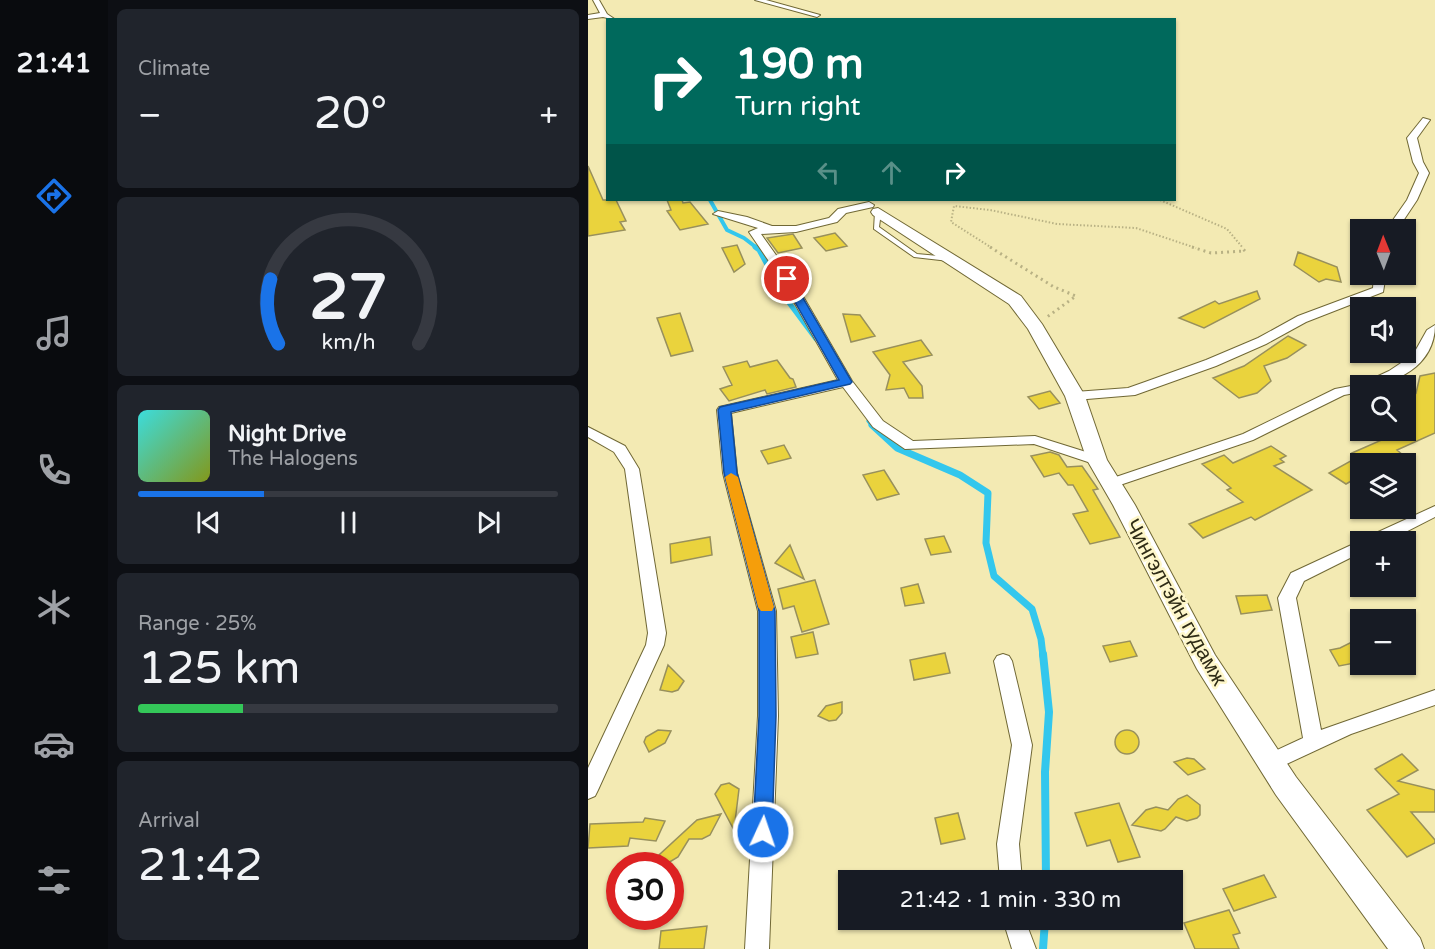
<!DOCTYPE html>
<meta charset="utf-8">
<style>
:root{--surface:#171b24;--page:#20242c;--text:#f1f3f6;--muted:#9ea1a6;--line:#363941;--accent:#1a73e8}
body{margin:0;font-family:"Varela Round",sans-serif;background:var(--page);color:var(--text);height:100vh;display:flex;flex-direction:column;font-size:22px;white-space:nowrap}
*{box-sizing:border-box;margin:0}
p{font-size:20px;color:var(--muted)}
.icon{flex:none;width:33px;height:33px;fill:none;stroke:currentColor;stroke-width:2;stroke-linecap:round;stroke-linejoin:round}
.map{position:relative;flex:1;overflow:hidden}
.details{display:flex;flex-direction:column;gap:9px;padding:9px;background:#0d0f14;width:480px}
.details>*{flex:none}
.guide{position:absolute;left:18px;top:18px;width:570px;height:183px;border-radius:0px;box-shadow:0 2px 4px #0004;background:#00695c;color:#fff;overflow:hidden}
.needle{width:39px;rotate:359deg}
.buttons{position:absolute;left:762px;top:219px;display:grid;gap:12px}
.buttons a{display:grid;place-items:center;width:66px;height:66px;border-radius:0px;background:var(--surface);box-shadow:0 2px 4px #0004;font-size:30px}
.speed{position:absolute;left:18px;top:852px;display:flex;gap:12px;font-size:30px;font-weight:700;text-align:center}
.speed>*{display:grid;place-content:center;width:78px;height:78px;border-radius:50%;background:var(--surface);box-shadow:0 2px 4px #0004;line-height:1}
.speed .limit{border:9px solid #d22;background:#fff;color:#111}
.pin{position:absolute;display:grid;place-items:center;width:51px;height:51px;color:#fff;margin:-26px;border:3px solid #fff;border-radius:50%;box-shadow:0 2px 6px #0007}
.me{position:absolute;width:66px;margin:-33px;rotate:3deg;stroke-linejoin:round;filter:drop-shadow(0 0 4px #0008)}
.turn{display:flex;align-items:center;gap:21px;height:126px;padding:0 30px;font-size:27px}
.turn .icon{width:78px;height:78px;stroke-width:2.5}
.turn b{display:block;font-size:42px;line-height:51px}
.lanes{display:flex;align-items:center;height:57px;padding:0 30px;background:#0003;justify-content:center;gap:30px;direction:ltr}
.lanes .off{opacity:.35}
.big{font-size:45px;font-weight:600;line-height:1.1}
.details .card{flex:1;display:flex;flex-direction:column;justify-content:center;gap:9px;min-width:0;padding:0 21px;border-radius:9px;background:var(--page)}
.details .dial{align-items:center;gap:0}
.dial svg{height:156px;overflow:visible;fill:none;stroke:var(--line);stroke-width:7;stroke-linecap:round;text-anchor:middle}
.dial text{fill:var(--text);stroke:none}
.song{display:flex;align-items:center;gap:18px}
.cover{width:72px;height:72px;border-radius:9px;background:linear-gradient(135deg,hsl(180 70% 55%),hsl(70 70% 35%))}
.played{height:6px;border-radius:3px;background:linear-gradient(90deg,var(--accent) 30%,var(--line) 30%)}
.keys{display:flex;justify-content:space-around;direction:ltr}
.heat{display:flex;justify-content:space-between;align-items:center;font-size:33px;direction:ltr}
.charge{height:9px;border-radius:4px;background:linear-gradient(90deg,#34c759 25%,var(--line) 0)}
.trip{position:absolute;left:250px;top:870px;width:345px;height:60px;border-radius:0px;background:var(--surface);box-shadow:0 2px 4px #0004;font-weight:600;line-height:60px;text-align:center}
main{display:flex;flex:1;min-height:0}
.tab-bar{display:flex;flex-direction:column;width:108px;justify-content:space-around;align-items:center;background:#090b0e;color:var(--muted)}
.tab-bar .icon{width:42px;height:42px}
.tab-bar .current{color:var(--accent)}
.tab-bar b{font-size:27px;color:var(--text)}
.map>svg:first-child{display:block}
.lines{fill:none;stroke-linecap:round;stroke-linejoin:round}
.stream-far3{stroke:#33c7ed;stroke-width:4}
.stream-far2{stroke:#33c7ed;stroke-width:5}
.stream-far1{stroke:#33c7ed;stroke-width:7}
.stream{stroke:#33c7ed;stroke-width:8}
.building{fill:#ead33d;stroke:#98905c;stroke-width:1.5}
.lane-casing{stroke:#706835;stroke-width:2}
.street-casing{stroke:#706835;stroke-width:2}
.secondary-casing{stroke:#706835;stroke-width:2}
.path-far1{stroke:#b8b184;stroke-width:2;stroke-dasharray:1.5 2;stroke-linecap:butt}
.path{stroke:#b8b184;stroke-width:3;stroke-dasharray:2 4;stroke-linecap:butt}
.lane{fill:#fff;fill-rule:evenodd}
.street{fill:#fff;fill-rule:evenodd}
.secondary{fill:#fff;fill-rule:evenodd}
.route{fill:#1a73e8;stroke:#114b97;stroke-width:1.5}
.slow{fill:#f59e0b}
.labels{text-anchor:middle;stroke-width:5;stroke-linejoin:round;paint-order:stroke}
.street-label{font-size:21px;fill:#2f2c16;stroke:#fef7cb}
</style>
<main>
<nav class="tab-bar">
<b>21:41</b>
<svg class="icon current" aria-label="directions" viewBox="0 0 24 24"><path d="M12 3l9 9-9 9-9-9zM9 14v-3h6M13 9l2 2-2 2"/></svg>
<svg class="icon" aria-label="music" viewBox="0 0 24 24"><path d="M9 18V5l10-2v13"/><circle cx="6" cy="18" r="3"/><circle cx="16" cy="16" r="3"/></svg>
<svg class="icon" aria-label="phone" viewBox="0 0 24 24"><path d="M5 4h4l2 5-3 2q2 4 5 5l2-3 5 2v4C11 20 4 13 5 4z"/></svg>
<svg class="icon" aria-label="climate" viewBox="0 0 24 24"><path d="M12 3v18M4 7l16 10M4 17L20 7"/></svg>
<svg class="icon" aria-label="car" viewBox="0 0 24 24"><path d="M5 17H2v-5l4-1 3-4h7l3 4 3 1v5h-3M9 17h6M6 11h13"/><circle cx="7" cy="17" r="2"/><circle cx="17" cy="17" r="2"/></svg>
<svg class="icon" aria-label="filters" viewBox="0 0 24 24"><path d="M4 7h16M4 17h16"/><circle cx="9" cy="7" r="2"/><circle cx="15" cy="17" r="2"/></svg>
</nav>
<section class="details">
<div class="card"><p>Climate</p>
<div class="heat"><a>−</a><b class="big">20°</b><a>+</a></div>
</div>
<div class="card dial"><svg viewBox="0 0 100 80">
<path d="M14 69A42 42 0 1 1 86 69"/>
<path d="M14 69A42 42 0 0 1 10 36" stroke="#1a73e8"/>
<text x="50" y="56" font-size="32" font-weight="700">27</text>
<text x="50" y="72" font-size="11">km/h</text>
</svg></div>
<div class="card">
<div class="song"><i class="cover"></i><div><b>Night Drive</b><p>The Halogens</p></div></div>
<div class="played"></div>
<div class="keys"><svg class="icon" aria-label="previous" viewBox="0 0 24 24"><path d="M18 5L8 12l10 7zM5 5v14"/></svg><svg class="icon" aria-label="pause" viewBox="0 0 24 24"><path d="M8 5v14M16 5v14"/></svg><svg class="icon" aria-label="next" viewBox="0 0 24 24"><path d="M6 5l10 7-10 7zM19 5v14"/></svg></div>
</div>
<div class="card"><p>Range · 25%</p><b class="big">125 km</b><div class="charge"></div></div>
<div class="card"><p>Arrival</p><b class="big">21:42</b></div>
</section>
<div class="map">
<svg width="847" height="949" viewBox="0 0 847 949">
<rect width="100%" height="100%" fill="#f3eab3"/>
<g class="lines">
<path class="stream-far3" d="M122 200 139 230 156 238 169 248"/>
<path class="stream-far2" d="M167 247 171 250 196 296 228 339
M281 421 285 426"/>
<path class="stream-far1" d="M284 425 309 448 372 475 400 493 398 543 406 576 444 609 453 639 455 656"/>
<path class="stream" d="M455 654 461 712 457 772 458 880
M455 949 457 920"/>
</g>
<path class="building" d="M0 166 15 200H28L38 221 32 222 37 230 0 236Z
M79 200H94L95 203 102 202 120 224 92 230 79 211 83 210Z
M247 233 259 246 238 251 226 238Z
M205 234 214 248 190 253 179 238Z
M149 245 157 264 146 272 134 248Z
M710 252 749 267 753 282 738 279 731 282 706 265Z
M669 291 672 299 616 328 591 318 627 301 631 304Z
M92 313 105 351 83 356 69 318Z
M255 314 272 315 287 336 263 342Z
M700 336 718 345 699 358 676 366 683 381 669 393 651 398 625 378 656 366Z
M333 340 344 355 315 362 334 386 335 398H321L316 388 298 390 302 375 285 352Z
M189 360 202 378 205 379 208 387 179 394 177 390 141 401 132 389 144 385 135 367 159 361 162 367Z
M847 373V433L809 450 816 456 799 464H779L772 459V476L758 484 741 473 770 457 764 453 796 439 780 430H818V387L828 393 832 376Z
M462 391 472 403 451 409 440 397Z
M196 445 203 458 180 464 173 451Z
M683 446 698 456 692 459 696 462 686 466 724 490 667 520 663 517 615 538 601 524 655 502 639 490 643 488 614 464 636 455 645 463Z
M462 452 471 455 479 467 494 466 510 489 505 490 532 537 502 544 485 514 500 511 485 485H480L471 473 456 477 443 456Z
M296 470 311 494 289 500 275 475Z
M356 536 363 552 343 555 337 539Z
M122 537 124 555 83 563 82 544Z
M202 545 216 579 187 563Z
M227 580 241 624 214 632 206 606 195 609 190 589Z
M330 584 336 603 317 606 313 588Z
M679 595 684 610 653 614 648 596Z
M225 632 230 654 208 658 203 637Z
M772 638V662L751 666 742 650 752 648Z
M542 641 549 656 522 662 515 646Z
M357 653 362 673 326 680 322 660Z
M80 665 96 681 90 690 84 692 72 690Z
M254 702V713L248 720 241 721 230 716 238 706Z
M70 730 83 731 77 743 61 752 56 742 58 737Z
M527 742a12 12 0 1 1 24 0a12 12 0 1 1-24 0Z
M814 754 830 770 810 781 847 790V812H823L847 840V843L819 857 779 810 811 794 787 769Z
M599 758 606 759 617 769 600 775 586 762Z
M141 783 151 789 146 830 127 794 133 785Z
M599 795 612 805V815L609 818 599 821 588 817 577 829 573 831 544 825 558 810 568 807 580 810 590 799Z
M531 803 552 857 530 862 522 840 499 846 487 813Z
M370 813 377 839 353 844 347 818Z
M133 814 122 835 114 839H101L90 857 75 866H59L109 820Z
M57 818 77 821 68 841 42 838 40 846 0 848 2 824 55 822Z
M676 875 688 897 646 911 635 889Z
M641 910 652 933 645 935 651 949H607L596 923Z
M119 926 116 949H71L73 931Z"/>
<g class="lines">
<g class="lane-casing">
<path id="lane" d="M290 210 293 212 291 227 329 254 361 257 364 259 361 261 326 257 286 229 287 212Z"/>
</g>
<g class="street-casing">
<path id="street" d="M5 0H11L19 14 28 20 15 17 0 19V15L12 13Z
M167 0H178L232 15 229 17Z
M835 118 842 120 829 138 835 162 841 173 829 200 809 230H798L819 200 831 173 825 162 819 138Z
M281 202 286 205 285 207 258 213 249 222 208 232 173 234 205 279 264 381 295 421 325 441 447 436 514 457 516 460 509 465 446 444 317 449 285 427 255 387 143 413 149 473 188 611 190 716 181 949H157L170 716V611L135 473 129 410 131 407 250 380 193 279 161 232 170 228 125 214 130 211 159 217 184 226H208L241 218 250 209Z
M786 274H798L795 292 718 322 678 344 628 366 547 395 487 400 480 396 487 392 540 388 557 382 618 360 670 338 710 316 785 288Z
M847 325C847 365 808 386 772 386V392L756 395 665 440 529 486 524 488 516 483 519 480 655 434 747 389 773 384 801 371 825 355 839 330Z
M0 427 37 446 51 469 78 633 76 645 10 790 7 796 0 799V768L58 645 60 633 37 469 26 452 0 437Z
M847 506V517L798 542H775L777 538Z
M772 541V553L716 581 708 598 733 730 847 690V705L763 734 690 768 683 770 676 768 673 762 676 756 715 738 690 598 703 573Z
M415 654 421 656 424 661 444 745 431 844 434 880H412L409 844 424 745 406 661 409 656Z
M415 920H437L448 949H424Z"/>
</g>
<g class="secondary-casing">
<path id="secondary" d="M290 208 433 296 454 324 497 396 519 460 547 505 627 655 708 777 832 938 836 949H800L688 795 609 669 525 505 499 460 477 396 440 329 421 304 285 215 283 212 285 209Z"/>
</g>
<path class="path-far1" d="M572 200 639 229 655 248
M404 248 363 222 366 206 402 210 469 224 548 228 608 248"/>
<path class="path" d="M402 247 466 287 488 296 459 317
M604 247 623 253 657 251 653 247"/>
<use href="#lane" class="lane"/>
<use href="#street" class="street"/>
<use href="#secondary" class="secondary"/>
</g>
<path class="route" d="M199 276 204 279 264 382 262 384 143 412 149 473 187 611 188 716 184 832 181 839 175 841 168 839 165 832 171 716V611L136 473 130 410 132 407 251 380 194 279Z"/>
<path class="slow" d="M143 473 150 477 186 607 184 611H173L170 607 137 477Z"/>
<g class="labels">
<g class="street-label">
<text transform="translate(588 602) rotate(61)" y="7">Чингэлтэйн гудамж</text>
</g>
</g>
</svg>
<div class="buttons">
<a><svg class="needle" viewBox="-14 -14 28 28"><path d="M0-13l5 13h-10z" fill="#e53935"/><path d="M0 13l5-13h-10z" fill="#9ea1a6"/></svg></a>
<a><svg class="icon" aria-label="sound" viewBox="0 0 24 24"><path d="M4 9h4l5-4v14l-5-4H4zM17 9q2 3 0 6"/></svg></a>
<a><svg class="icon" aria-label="search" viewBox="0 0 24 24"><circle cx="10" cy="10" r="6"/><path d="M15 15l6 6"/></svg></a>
<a><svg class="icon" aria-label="layers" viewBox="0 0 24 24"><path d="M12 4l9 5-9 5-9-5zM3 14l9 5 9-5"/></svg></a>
<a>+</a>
<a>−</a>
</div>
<div class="speed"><div class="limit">30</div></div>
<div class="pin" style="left:199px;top:279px;background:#d93025"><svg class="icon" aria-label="arrive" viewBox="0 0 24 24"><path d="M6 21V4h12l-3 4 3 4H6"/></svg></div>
<svg class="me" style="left:175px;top:832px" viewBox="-20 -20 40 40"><circle r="17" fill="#1a73e8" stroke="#fff" stroke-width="3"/><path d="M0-11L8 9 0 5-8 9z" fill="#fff"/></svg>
<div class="trip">21:42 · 1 min · 330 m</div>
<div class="guide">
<div class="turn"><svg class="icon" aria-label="right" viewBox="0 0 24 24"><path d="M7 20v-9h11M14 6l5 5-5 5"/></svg><div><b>190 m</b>Turn right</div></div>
<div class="lanes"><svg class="icon off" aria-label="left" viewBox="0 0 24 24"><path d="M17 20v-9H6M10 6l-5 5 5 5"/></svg><svg class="icon off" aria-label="ahead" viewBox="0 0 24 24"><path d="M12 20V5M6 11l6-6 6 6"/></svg><svg class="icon" aria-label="right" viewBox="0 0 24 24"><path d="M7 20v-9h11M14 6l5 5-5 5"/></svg></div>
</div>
</div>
</main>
